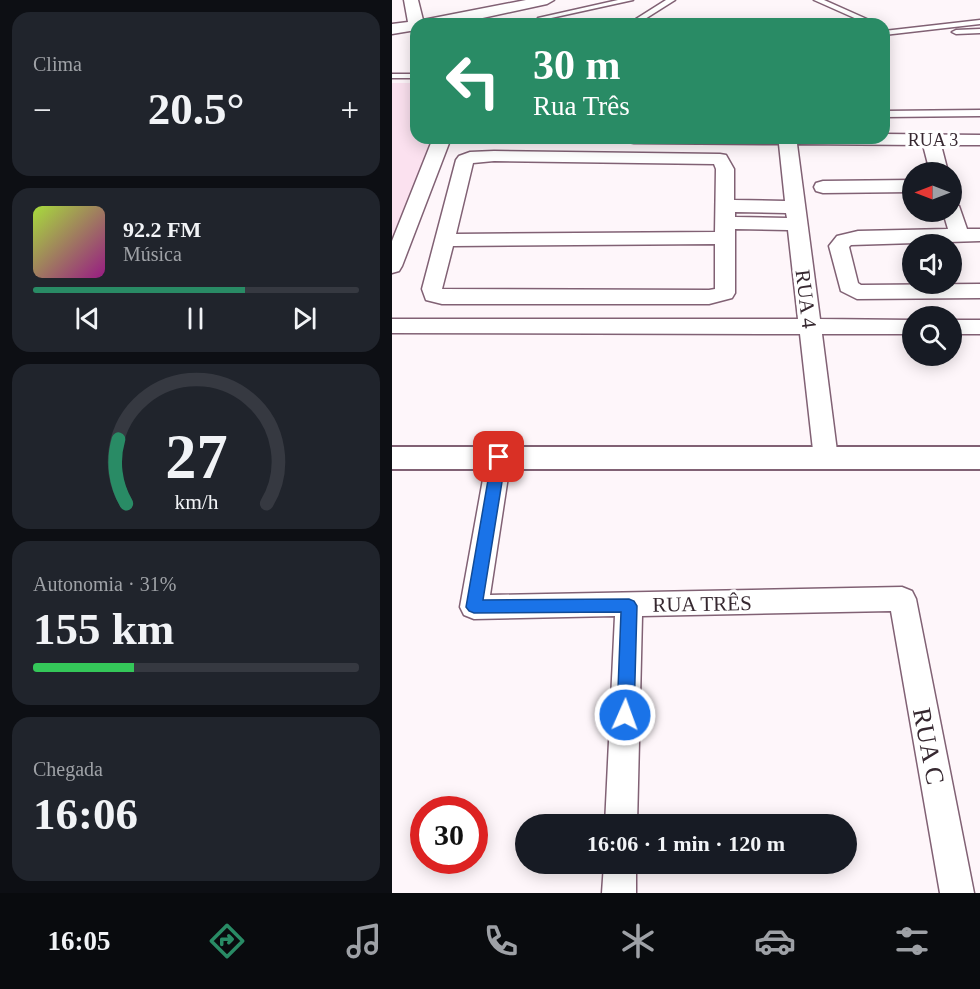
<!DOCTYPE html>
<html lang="pt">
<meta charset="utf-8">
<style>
:root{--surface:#171b24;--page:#20242c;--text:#f1f3f6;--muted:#9ea1a6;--line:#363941;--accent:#298b65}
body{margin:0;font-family:"Times New Roman",serif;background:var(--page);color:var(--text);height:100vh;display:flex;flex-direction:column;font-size:22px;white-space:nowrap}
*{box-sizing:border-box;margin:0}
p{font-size:20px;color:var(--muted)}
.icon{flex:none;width:33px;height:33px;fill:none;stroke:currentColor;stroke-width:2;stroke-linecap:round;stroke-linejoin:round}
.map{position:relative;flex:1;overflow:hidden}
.drawer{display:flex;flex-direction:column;gap:12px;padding:12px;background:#0d0f14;width:392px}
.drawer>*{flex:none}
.top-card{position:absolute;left:18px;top:18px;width:480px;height:126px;border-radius:18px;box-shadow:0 3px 15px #0003;background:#298b65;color:#fff;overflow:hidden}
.needle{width:39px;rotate:270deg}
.buttons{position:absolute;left:510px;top:162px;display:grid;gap:12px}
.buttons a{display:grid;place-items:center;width:60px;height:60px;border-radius:50%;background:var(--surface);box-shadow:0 3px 15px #0003;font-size:30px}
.speed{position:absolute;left:18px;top:796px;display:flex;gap:12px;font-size:30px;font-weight:700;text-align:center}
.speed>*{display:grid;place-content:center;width:78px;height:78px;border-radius:50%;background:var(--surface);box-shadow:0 3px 15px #0003;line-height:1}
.speed .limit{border:9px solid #d22;background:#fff;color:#111}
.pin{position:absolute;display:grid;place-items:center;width:51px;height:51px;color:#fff;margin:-26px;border-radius:12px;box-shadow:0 3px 9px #0006}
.me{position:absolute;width:66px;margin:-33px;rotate:2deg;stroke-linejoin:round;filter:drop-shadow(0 0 4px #0008)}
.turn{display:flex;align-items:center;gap:21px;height:126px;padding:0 24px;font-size:27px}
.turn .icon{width:78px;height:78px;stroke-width:2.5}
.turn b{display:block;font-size:42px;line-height:51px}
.big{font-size:45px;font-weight:700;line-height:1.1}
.drawer .tile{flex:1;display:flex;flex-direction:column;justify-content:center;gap:9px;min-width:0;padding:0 21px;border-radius:18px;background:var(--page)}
.drawer .dial{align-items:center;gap:0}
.dial svg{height:156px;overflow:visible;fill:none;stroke:var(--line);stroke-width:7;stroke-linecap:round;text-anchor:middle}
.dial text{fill:var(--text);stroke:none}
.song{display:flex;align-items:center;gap:18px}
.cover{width:72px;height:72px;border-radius:9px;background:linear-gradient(135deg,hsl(80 70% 55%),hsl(310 70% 35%))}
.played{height:6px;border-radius:3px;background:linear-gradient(90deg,var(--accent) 65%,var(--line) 65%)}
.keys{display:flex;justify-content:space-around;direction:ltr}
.heat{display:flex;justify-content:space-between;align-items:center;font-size:33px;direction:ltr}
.charge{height:9px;border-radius:4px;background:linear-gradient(90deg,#34c759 31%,var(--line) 0)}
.trip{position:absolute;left:123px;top:814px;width:342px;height:60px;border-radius:30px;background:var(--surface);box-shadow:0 3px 15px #0003;font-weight:700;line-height:60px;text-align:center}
.tabs{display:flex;height:96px;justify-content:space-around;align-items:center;background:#090b0e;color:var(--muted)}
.tabs .icon{width:42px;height:42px}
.tabs .selected{color:var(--accent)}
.tabs b{font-size:27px;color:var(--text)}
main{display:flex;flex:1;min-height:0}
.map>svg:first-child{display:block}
.green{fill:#fbe1ef}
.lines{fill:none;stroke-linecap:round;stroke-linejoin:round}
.service-casing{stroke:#816174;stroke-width:3}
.minor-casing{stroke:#816174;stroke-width:3}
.tertiary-casing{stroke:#816174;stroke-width:4}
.service{fill:#fff;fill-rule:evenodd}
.minor{fill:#fff;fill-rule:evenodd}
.tertiary{fill:#fff;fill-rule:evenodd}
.route{fill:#1a73e8;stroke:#114b97;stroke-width:1.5}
.labels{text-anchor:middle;stroke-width:6;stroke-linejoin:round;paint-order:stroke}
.far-street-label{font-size:18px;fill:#362830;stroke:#fff}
.street-label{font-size:21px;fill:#362830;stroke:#fff}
.near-street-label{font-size:26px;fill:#362830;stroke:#fff}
</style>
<main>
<section class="drawer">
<div class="tile"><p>Clima</p>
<div class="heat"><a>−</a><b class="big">20.5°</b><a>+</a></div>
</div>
<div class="tile">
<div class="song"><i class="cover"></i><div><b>92.2 FM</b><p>Música</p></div></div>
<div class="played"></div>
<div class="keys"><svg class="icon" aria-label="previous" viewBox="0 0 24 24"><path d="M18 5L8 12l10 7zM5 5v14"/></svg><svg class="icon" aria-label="pause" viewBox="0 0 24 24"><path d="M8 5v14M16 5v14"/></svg><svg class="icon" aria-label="next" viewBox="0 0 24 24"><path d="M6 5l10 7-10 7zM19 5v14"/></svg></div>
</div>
<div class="tile dial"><svg viewBox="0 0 100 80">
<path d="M14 69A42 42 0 1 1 86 69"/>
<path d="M14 69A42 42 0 0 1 10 36" stroke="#298b65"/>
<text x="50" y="56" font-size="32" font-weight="700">27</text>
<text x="50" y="72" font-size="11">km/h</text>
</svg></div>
<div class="tile"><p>Autonomia · 31%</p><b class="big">155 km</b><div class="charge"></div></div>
<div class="tile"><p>Chegada</p><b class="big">16:06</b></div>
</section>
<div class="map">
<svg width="589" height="893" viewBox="0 0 589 893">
<rect width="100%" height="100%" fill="#fef6fa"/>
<path class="green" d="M0 83H24V138H39L0 247Z"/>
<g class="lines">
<g class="service-casing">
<path id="service" d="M226 0H241L150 20 146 18Z
M274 0H283L245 24H236Z
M422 0H432L486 24H476Z
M589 20V24L492 35V31Z
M589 29V33L564 34 560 32 564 30Z
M0 74H24V78H0Z
M589 110V116L492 117V111Z"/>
</g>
<g class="minor-casing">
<path id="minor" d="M12 0H26L31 20 134 0H162L155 4 63 24H24V30L0 34V24L16 22Z
M492 134 589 135V145H549L556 172H538L531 145 405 144 428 319 520 320V334H430L446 459 443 466 434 468 425 466 422 459 408 334 0 333V319H406L396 230 343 229V293L340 298 317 304H50L34 300 30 289 64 160 67 156 78 152 102 151 328 154 334 155 342 169V200L393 201 387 144 242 143 236 142 233 138H492ZM102 161 322 164 324 169 323 232 64 234 81 163ZM343 212 394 213 395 218 343 217ZM323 244V289L317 290 50 289 61 246Z
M41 138H59L10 266 7 271 0 273V241Z
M520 180V192L431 193 424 191 422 187 424 183 431 181Z
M560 204 567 206 575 229H589V241L459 245 457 247 466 283 469 285 589 284V298L465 299 449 291 437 246 445 236 466 231 556 229 551 212H560Z
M560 320H589V334H560Z
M107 448 116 450 119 457 98 595 510 587 520 591 524 599 582 893H548L499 611 250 616 245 825H213L223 616 82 619 72 615 68 607 95 457 98 450Z
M212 864H244V893H210Z"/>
</g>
<g class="tertiary-casing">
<path id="tertiary" d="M0 447H589V469H0Z"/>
</g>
<use href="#service" class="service"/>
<use href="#minor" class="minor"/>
<use href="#tertiary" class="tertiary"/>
</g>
<path class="route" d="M107 452 114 457 91 600 237 599 242 601 245 606 242 715 239 721 233 723 227 721 225 715 229 612 82 613 77 611 74 607 100 457Z"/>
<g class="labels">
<g class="far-street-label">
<text x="541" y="146">RUA 3</text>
</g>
<g class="street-label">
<text transform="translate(414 299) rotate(83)" y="7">RUA 4</text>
<text transform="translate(310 604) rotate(-1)" y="7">RUA TRÊS</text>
</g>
<g class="near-street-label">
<text transform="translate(537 746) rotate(79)" y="9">RUA C</text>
</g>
</g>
</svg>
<div class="buttons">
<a><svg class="needle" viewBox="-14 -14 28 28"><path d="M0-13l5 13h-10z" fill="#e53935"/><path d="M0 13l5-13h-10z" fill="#9ea1a6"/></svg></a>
<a><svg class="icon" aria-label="sound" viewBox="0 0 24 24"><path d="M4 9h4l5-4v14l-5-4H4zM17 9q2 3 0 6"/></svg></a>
<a><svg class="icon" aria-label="search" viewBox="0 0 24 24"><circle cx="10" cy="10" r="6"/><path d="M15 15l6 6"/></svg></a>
</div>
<div class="speed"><div class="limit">30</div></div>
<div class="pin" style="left:107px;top:457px;background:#d93025"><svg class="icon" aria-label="arrive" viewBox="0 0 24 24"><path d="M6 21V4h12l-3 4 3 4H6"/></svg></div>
<svg class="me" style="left:233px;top:715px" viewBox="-20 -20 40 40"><circle r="17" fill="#1a73e8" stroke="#fff" stroke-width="3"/><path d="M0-11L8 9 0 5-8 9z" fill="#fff"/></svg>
<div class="trip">16:06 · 1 min · 120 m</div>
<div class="top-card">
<div class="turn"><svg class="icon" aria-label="left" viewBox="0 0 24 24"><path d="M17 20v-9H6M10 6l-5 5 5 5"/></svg><div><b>30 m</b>Rua Três</div></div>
</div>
</div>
</main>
<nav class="tabs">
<b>16:05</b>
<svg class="icon selected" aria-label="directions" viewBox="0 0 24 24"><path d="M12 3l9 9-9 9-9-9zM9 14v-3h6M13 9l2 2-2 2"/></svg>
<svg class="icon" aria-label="music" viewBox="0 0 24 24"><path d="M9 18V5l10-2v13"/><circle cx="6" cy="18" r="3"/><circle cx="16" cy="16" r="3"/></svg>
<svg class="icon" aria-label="phone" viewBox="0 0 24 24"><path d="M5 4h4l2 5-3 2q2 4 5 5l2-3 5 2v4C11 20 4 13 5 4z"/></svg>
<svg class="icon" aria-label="climate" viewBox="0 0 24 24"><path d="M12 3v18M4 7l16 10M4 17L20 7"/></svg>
<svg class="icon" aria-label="car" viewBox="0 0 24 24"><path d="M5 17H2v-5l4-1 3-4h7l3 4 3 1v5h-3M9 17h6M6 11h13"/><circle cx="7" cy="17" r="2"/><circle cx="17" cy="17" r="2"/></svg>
<svg class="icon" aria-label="filters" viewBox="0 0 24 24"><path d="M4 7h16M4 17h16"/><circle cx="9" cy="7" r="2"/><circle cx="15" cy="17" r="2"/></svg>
</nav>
